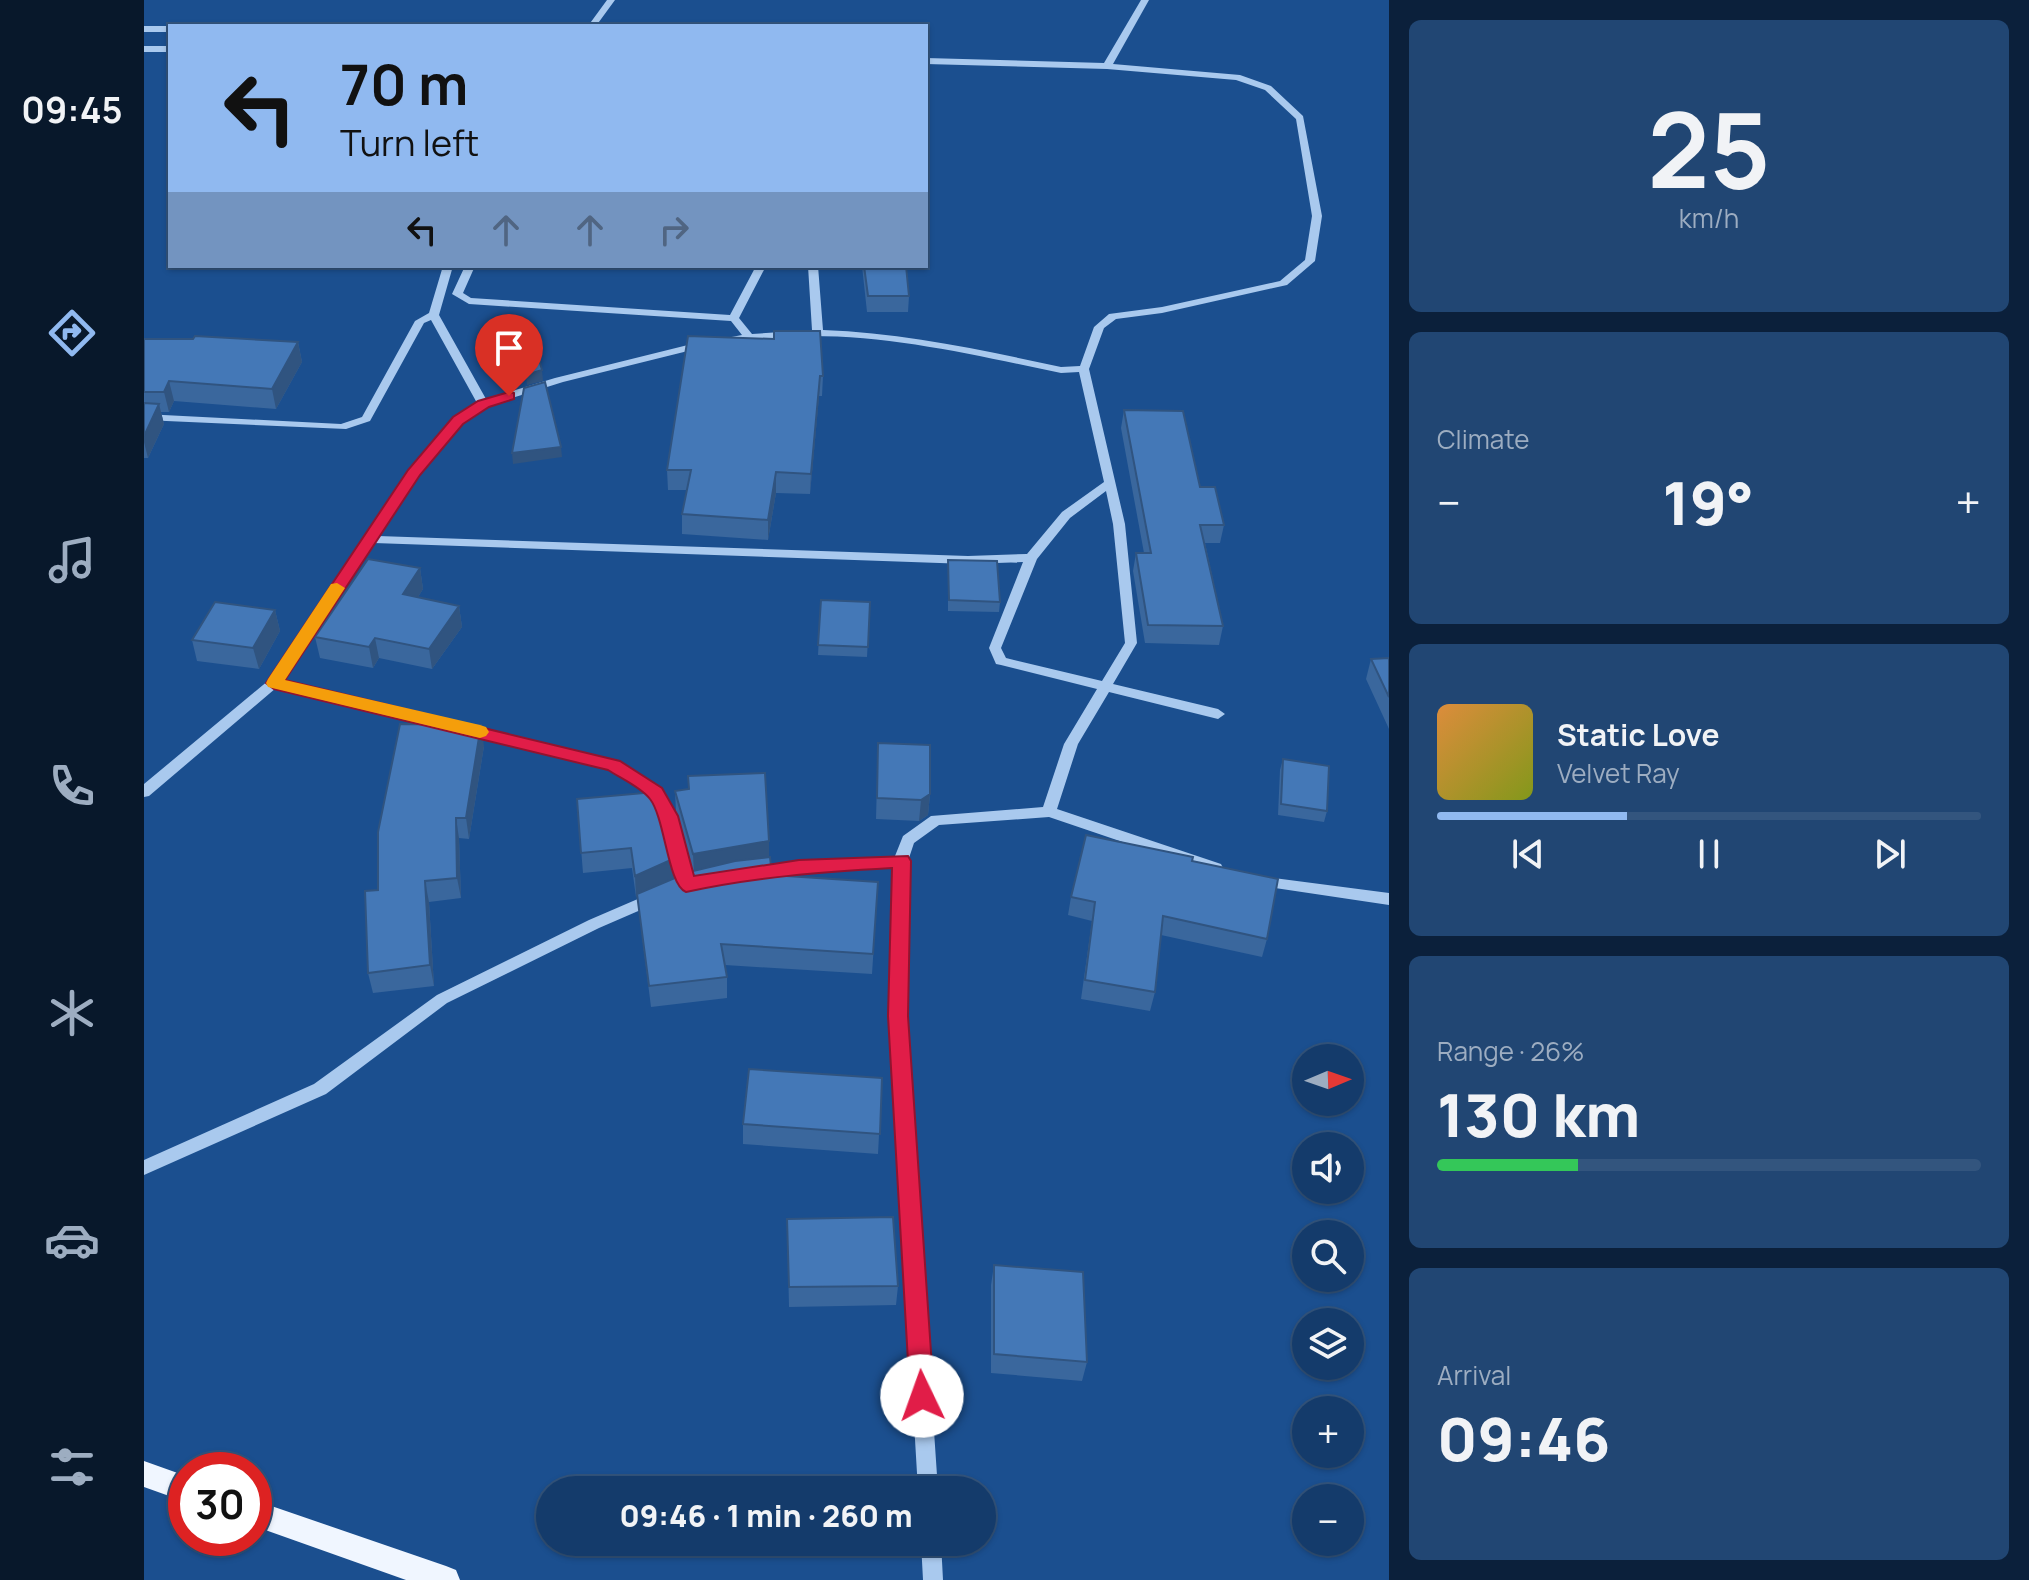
<!DOCTYPE html>
<meta charset="utf-8">
<style>
:root{--surface:#143b6b;--page:#214673;--text:#f1f3f6;--muted:#9dadc1;--line:#33557e;--accent:#90b9f0}
body{margin:0;font-family:Manrope,sans-serif;background:var(--page);color:var(--text);height:100vh;display:flex;flex-direction:column;font-size:30px;white-space:nowrap}
*{box-sizing:border-box;margin:0}
p{font-size:26px;color:var(--muted)}
.icon{flex:none;width:44px;height:44px;fill:none;stroke:currentColor;stroke-width:2;stroke-linecap:round;stroke-linejoin:round}
.map{position:relative;flex:1;overflow:hidden}
.sheet{display:flex;flex-direction:column;gap:20px;padding:20px;background:#0b203b;width:640px}
.sheet>*{flex:none}
.top-card{position:absolute;left:24px;top:24px;width:760px;height:244px;border-radius:0px;box-shadow:0 2px 6px #0004,0 0 0 2px var(--line);background:#90b9f0;color:#111;overflow:hidden}
.needle{width:52px;rotate:88deg}
.buttons{position:absolute;left:1148px;top:1044px;display:grid;gap:16px}
.buttons a{display:grid;place-items:center;width:72px;height:72px;border-radius:50%;background:var(--surface);box-shadow:0 2px 6px #0004,0 0 0 2px var(--line);font-size:40px}
.speed{position:absolute;left:24px;top:1452px;display:flex;gap:16px;font-size:40px;font-weight:700;text-align:center}
.speed>*{display:grid;place-content:center;width:104px;height:104px;border-radius:50%;background:var(--surface);box-shadow:0 2px 6px #0004,0 0 0 2px var(--line);line-height:1}
.speed .limit{border:12px solid #d22;background:#fff;color:#111}
.pin{position:absolute;display:grid;place-items:center;width:68px;height:68px;color:#fff;margin:-82px -34px;border-radius:50% 50% 50% 0;rotate:-45deg;box-shadow:0 0 8px #0007}
.pin .icon{rotate:45deg}
.me{position:absolute;width:88px;margin:-44px;rotate:357deg;stroke-linejoin:round;filter:drop-shadow(0 0 6px #0008)}
.turn{display:flex;align-items:center;gap:28px;height:168px;padding:0 40px;font-size:36px}
.turn .icon{width:104px;height:104px;stroke-width:2.5}
.turn b{display:block;font-size:56px;line-height:68px}
.lanes{display:flex;align-items:center;height:76px;padding:0 40px;background:#0003;justify-content:center;gap:40px;direction:ltr}
.lanes .off{opacity:.35}
.big{font-size:60px;font-weight:800;line-height:1.1}
.sheet .widget{flex:1;display:flex;flex-direction:column;justify-content:center;gap:12px;min-width:0;padding:0 28px;border-radius:12px;background:var(--page)}
.sheet .dial{align-items:center;gap:0}
.dial b{font-size:104px;line-height:1}
.song{display:flex;align-items:center;gap:24px}
.cover{width:96px;height:96px;border-radius:12px;background:linear-gradient(135deg,hsl(30 70% 55%),hsl(70 70% 35%))}
.played{height:8px;border-radius:4px;background:linear-gradient(90deg,var(--accent) 35%,var(--line) 35%)}
.keys{display:flex;justify-content:space-around;direction:ltr}
.heat{display:flex;justify-content:space-between;align-items:center;font-size:44px;direction:ltr}
.charge{height:12px;border-radius:6px;background:linear-gradient(90deg,#34c759 26%,var(--line) 0)}
.trip{position:absolute;left:392px;top:1476px;width:460px;height:80px;border-radius:40px;background:var(--surface);box-shadow:0 2px 6px #0004,0 0 0 2px var(--line);font-weight:800;line-height:80px;text-align:center}
main{display:flex;flex:1;min-height:0}
.menu{display:flex;flex-direction:column;width:144px;justify-content:space-around;align-items:center;background:#08182b;color:var(--muted)}
.menu .icon{width:56px;height:56px}
.menu .on{color:var(--accent)}
.menu b{font-size:36px;color:var(--text)}
.map>svg:first-child{display:block}
.lines{fill:none;stroke-linecap:round;stroke-linejoin:round}
.minor{fill:#a9c9ee;fill-rule:evenodd}
.major{fill:#f0f6ff;fill-rule:evenodd}
.wall{fill:#3a679d}
.shaded-wall{fill:#305480}
.building{fill:#4478b7;stroke:#305480;stroke-width:2}
.route{fill:#e11d48;stroke:#92132f;stroke-width:2}
.slow{fill:#f59e0b}
</style>
<main>
<nav class="menu">
<b>09:45</b>
<svg class="icon on" aria-label="directions" viewBox="0 0 24 24"><path d="M12 3l9 9-9 9-9-9zM9 14v-3h6M13 9l2 2-2 2"/></svg>
<svg class="icon" aria-label="music" viewBox="0 0 24 24"><path d="M9 18V5l10-2v13"/><circle cx="6" cy="18" r="3"/><circle cx="16" cy="16" r="3"/></svg>
<svg class="icon" aria-label="phone" viewBox="0 0 24 24"><path d="M5 4h4l2 5-3 2q2 4 5 5l2-3 5 2v4C11 20 4 13 5 4z"/></svg>
<svg class="icon" aria-label="climate" viewBox="0 0 24 24"><path d="M12 3v18M4 7l16 10M4 17L20 7"/></svg>
<svg class="icon" aria-label="car" viewBox="0 0 24 24"><path d="M5 17H2v-5l4-1 3-4h7l3 4 3 1v5h-3M9 17h6M6 11h13"/><circle cx="7" cy="17" r="2"/><circle cx="17" cy="17" r="2"/></svg>
<svg class="icon" aria-label="filters" viewBox="0 0 24 24"><path d="M4 7h16M4 17h16"/><circle cx="9" cy="7" r="2"/><circle cx="15" cy="17" r="2"/></svg>
</nav>
<div class="map">
<svg width="1245" height="1580" viewBox="0 0 1245 1580">
<rect width="100%" height="100%" fill="#1b4f8f"/>
<g class="lines">
<path class="minor" d="M463 0H471L452 26H444Z
M997 0H1005L969 64 1096 75 1127 86 1159 116 1178 216 1171 261 1143 285 1018 313 972 319 960 328 945 369 981 524 993 643 969 684 1074 709 1081 714 1074 719 965 692 934 744 913 809 1077 864 1079 868 1077 872H1067L905 817 795 825 770 843 764 861 762 1016 794 1490H774L746 1016 750 867 611 877 606 876 604 872 606 868 611 867 751 856 759 836 787 816 899 807 920 744 953 689 857 665 852 664 845 648 879 562 824 564 230 543 138 681 474 762 517 789 531 816 549 885 547 889H537L535 885 517 816 507 796 465 769 132 688 5 796 0 797V784L125 680 266 471 310 419 333 403 287 320 280 323 226 421 202 429 0 420V414L197 424 218 417 271 321 285 313 299 266H309L295 315 342 399 411 378 560 341 565 344 564 346 419 382 343 406 318 423 274 475 234 536 824 556 883 554 918 512 960 482 935 372 917 373C835 356 752 336 667 336 638 336 610 340 581 344L576 341 577 339 598 335 587 321 325 304 308 294 321 266H331L319 293 327 298 586 315 612 266H622L595 318 608 334 668 330 664 266H674L679 330C760 333 838 350 917 367L936 366 950 327 965 314 1018 307 1136 281 1161 260 1168 216 1152 119 1121 90 1092 80 963 69 782 64V58L960 63ZM962 491 969 524 981 643 958 681 862 658 857 648 893 559 926 518Z
M0 26H26V32H0Z
M0 46H26V52H0Z
M1115 876 1245 893V905L1110 885 1108 881 1110 877Z
M510 892 515 894 517 898 515 902 455 928 303 1003 182 1094 0 1175V1160L170 1084 293 995 445 920Z
M777 1542H797L799 1580H779Z"/>
<path class="major" d="M0 1461 42 1476V1502L0 1487Z
M110 1500 302 1566 312 1570 316 1580H262L110 1526Z"/>
</g>
<path class="wall" d="M718 266H762L765 296 764 312H723Z
M544 336 679 376 678 396H675L666 494 632 493 624 540 538 534V514L543 490H524L523 470Z
M0 339 154 342 158 362 132 409 30 401 25 412H17L20 424 4 458H0Z
M980 410 1056 487 1080 525 1076 543H1061L1079 626 1075 645 1001 643 989 571 992 553H1000L977 428Z
M804 560 856 602 855 612 804 611Z
M276 568 279 589 274 597 315 606 318 627 288 669 235 658 229 668 176 658 171 637Z
M677 600 726 602 723 657 674 655Z
M131 610 136 631 115 669 53 661 48 640Z
M1245 658V729L1222 679 1227 659Z
M734 743 786 794 784 815 775 821 732 819Z
M340 746 325 839 315 838 317 898 285 902 290 986 229 993 224 973 234 890Z
M1139 759 1183 811 1180 822 1134 815 1136 770Z
M531 791 625 857 628 875 734 882 728 974 581 965 583 977V998L507 1007 493 896 492 897 488 868 439 873 433 799 529 859 530 878 549 871 532 812Z
M1048 861 1123 939 1118 957 1017 935 1011 992 1006 1011 937 999 948 921 924 915 927 897Z
M738 1078 734 1154 599 1144V1124Z
M643 1219 754 1286 752 1305 645 1307Z
M850 1265 943 1362 938 1381 847 1373V1285Z"/>
<path class="shaded-wall" d="M154 342 158 362 132 409 128 389Z
M398 370 399 381 383 385 382 375Z
M676 376 675 396 666 494 667 474Z
M25 381 30 401 25 412 20 392Z
M15 404 20 424 4 458 0 442V436Z
M417 447 418 457 369 464 368 453Z
M632 472V493L624 540V520Z
M276 568 279 589 263 615 259 594Z
M315 606 318 627 288 669 285 649Z
M131 610 136 631 115 669 109 648Z
M231 638 235 658 229 668 225 647Z
M337 725 340 746 325 839 322 818Z
M786 794 784 815 775 821 777 800Z
M312 818 315 838 317 898 313 878Z
M625 841V862L550 874 549 854Z
M529 859 530 880 492 897 491 876Z
M281 881 285 902 290 986 286 965Z"/>
<path class="building" d="M720 266H762L765 296H724Z
M630 331H676L679 376H676L667 474 632 472 624 520 538 514 547 470H523L544 336 630 339Z
M51 336 154 342 128 389 25 381 20 392H0V339H49Z
M389 337 398 370 382 375Z
M401 382 417 447 368 453 380 388Z
M0 403 15 404 0 436Z
M980 410 1039 411 1056 487H1071L1080 525H1056L1079 626 1004 625 992 553H1007Z
M224 559 276 568 259 594 315 606 285 649 231 638 225 647 171 637Z
M804 560 853 561 856 602 805 600Z
M677 600 726 602 724 647 674 645Z
M71 602 131 610 109 648 48 640Z
M1245 658V697L1227 659Z
M256 724 337 725 322 818H312L313 878 281 881 286 965 224 973 221 891 234 890V832Z
M734 743 786 745V794L777 800 733 798Z
M1139 759 1185 766 1183 811 1137 804Z
M621 773 625 841 549 854 531 791 545 789 544 776Z
M511 792 529 859 491 876 487 848 437 853 433 799Z
M942 835 1049 857 1048 861 1134 879 1123 939 1019 916 1011 992 941 980 951 902 927 897Z
M626 857 628 875 734 882 729 954 577 944 583 977 505 986 493 894 545 872 591 861Z
M605 1069 738 1078 736 1134 599 1124Z
M749 1217 754 1286 645 1287 643 1219Z
M850 1265 939 1272 943 1362 850 1354Z"/>
<path class="route" d="M365 392 370 393V399L345 407 319 424 276 475 141 680 476 761 518 788 534 816 550 876 655 860 764 856 767 861 764 1016 790 1396 787 1403 778 1407 770 1403 766 1396 744 1016 748 868C678 872 611 877 542 892 524 886 521 818 506 799 497 787 476 778 464 770L130 689 122 683 264 470 309 417 334 401Z"/>
<path class="slow" d="M193 583 201 588 141 680 336 725 342 727 345 732 342 736 336 738 124 687 122 683 124 679 187 584Z"/>
</svg>
<div class="buttons">
<a><svg class="needle" viewBox="-14 -14 28 28"><path d="M0-13l5 13h-10z" fill="#e53935"/><path d="M0 13l5-13h-10z" fill="#9dadc1"/></svg></a>
<a><svg class="icon" aria-label="sound" viewBox="0 0 24 24"><path d="M4 9h4l5-4v14l-5-4H4zM17 9q2 3 0 6"/></svg></a>
<a><svg class="icon" aria-label="search" viewBox="0 0 24 24"><circle cx="10" cy="10" r="6"/><path d="M15 15l6 6"/></svg></a>
<a><svg class="icon" aria-label="layers" viewBox="0 0 24 24"><path d="M12 4l9 5-9 5-9-5zM3 14l9 5 9-5"/></svg></a>
<a>+</a>
<a>−</a>
</div>
<div class="speed"><div class="limit">30</div></div>
<div class="pin" style="left:365px;top:396px;background:#d93025"><svg class="icon" aria-label="arrive" viewBox="0 0 24 24"><path d="M6 21V4h12l-3 4 3 4H6"/></svg></div>
<svg class="me" style="left:778px;top:1396px" viewBox="-20 -20 40 40"><circle r="19" fill="#fff"/><path d="M0-13L10 11 0 6-10 11z" fill="#e11d48"/></svg>
<div class="trip">09:46 · 1 min · 260 m</div>
<div class="top-card">
<div class="turn"><svg class="icon" aria-label="left" viewBox="0 0 24 24"><path d="M17 20v-9H6M10 6l-5 5 5 5"/></svg><div><b>70 m</b>Turn left</div></div>
<div class="lanes"><svg class="icon" aria-label="left" viewBox="0 0 24 24"><path d="M17 20v-9H6M10 6l-5 5 5 5"/></svg><svg class="icon off" aria-label="ahead" viewBox="0 0 24 24"><path d="M12 20V5M6 11l6-6 6 6"/></svg><svg class="icon off" aria-label="ahead" viewBox="0 0 24 24"><path d="M12 20V5M6 11l6-6 6 6"/></svg><svg class="icon off" aria-label="right" viewBox="0 0 24 24"><path d="M7 20v-9h11M14 6l5 5-5 5"/></svg></div>
</div>
</div>
<section class="sheet">
<div class="widget dial"><b>25</b><p>km/h</p></div>
<div class="widget"><p>Climate</p>
<div class="heat"><a>−</a><b class="big">19°</b><a>+</a></div>
</div>
<div class="widget">
<div class="song"><i class="cover"></i><div><b>Static Love</b><p>Velvet Ray</p></div></div>
<div class="played"></div>
<div class="keys"><svg class="icon" aria-label="previous" viewBox="0 0 24 24"><path d="M18 5L8 12l10 7zM5 5v14"/></svg><svg class="icon" aria-label="pause" viewBox="0 0 24 24"><path d="M8 5v14M16 5v14"/></svg><svg class="icon" aria-label="next" viewBox="0 0 24 24"><path d="M6 5l10 7-10 7zM19 5v14"/></svg></div>
</div>
<div class="widget"><p>Range · 26%</p><b class="big">130 km</b><div class="charge"></div></div>
<div class="widget"><p>Arrival</p><b class="big">09:46</b></div>
</section>
</main>
